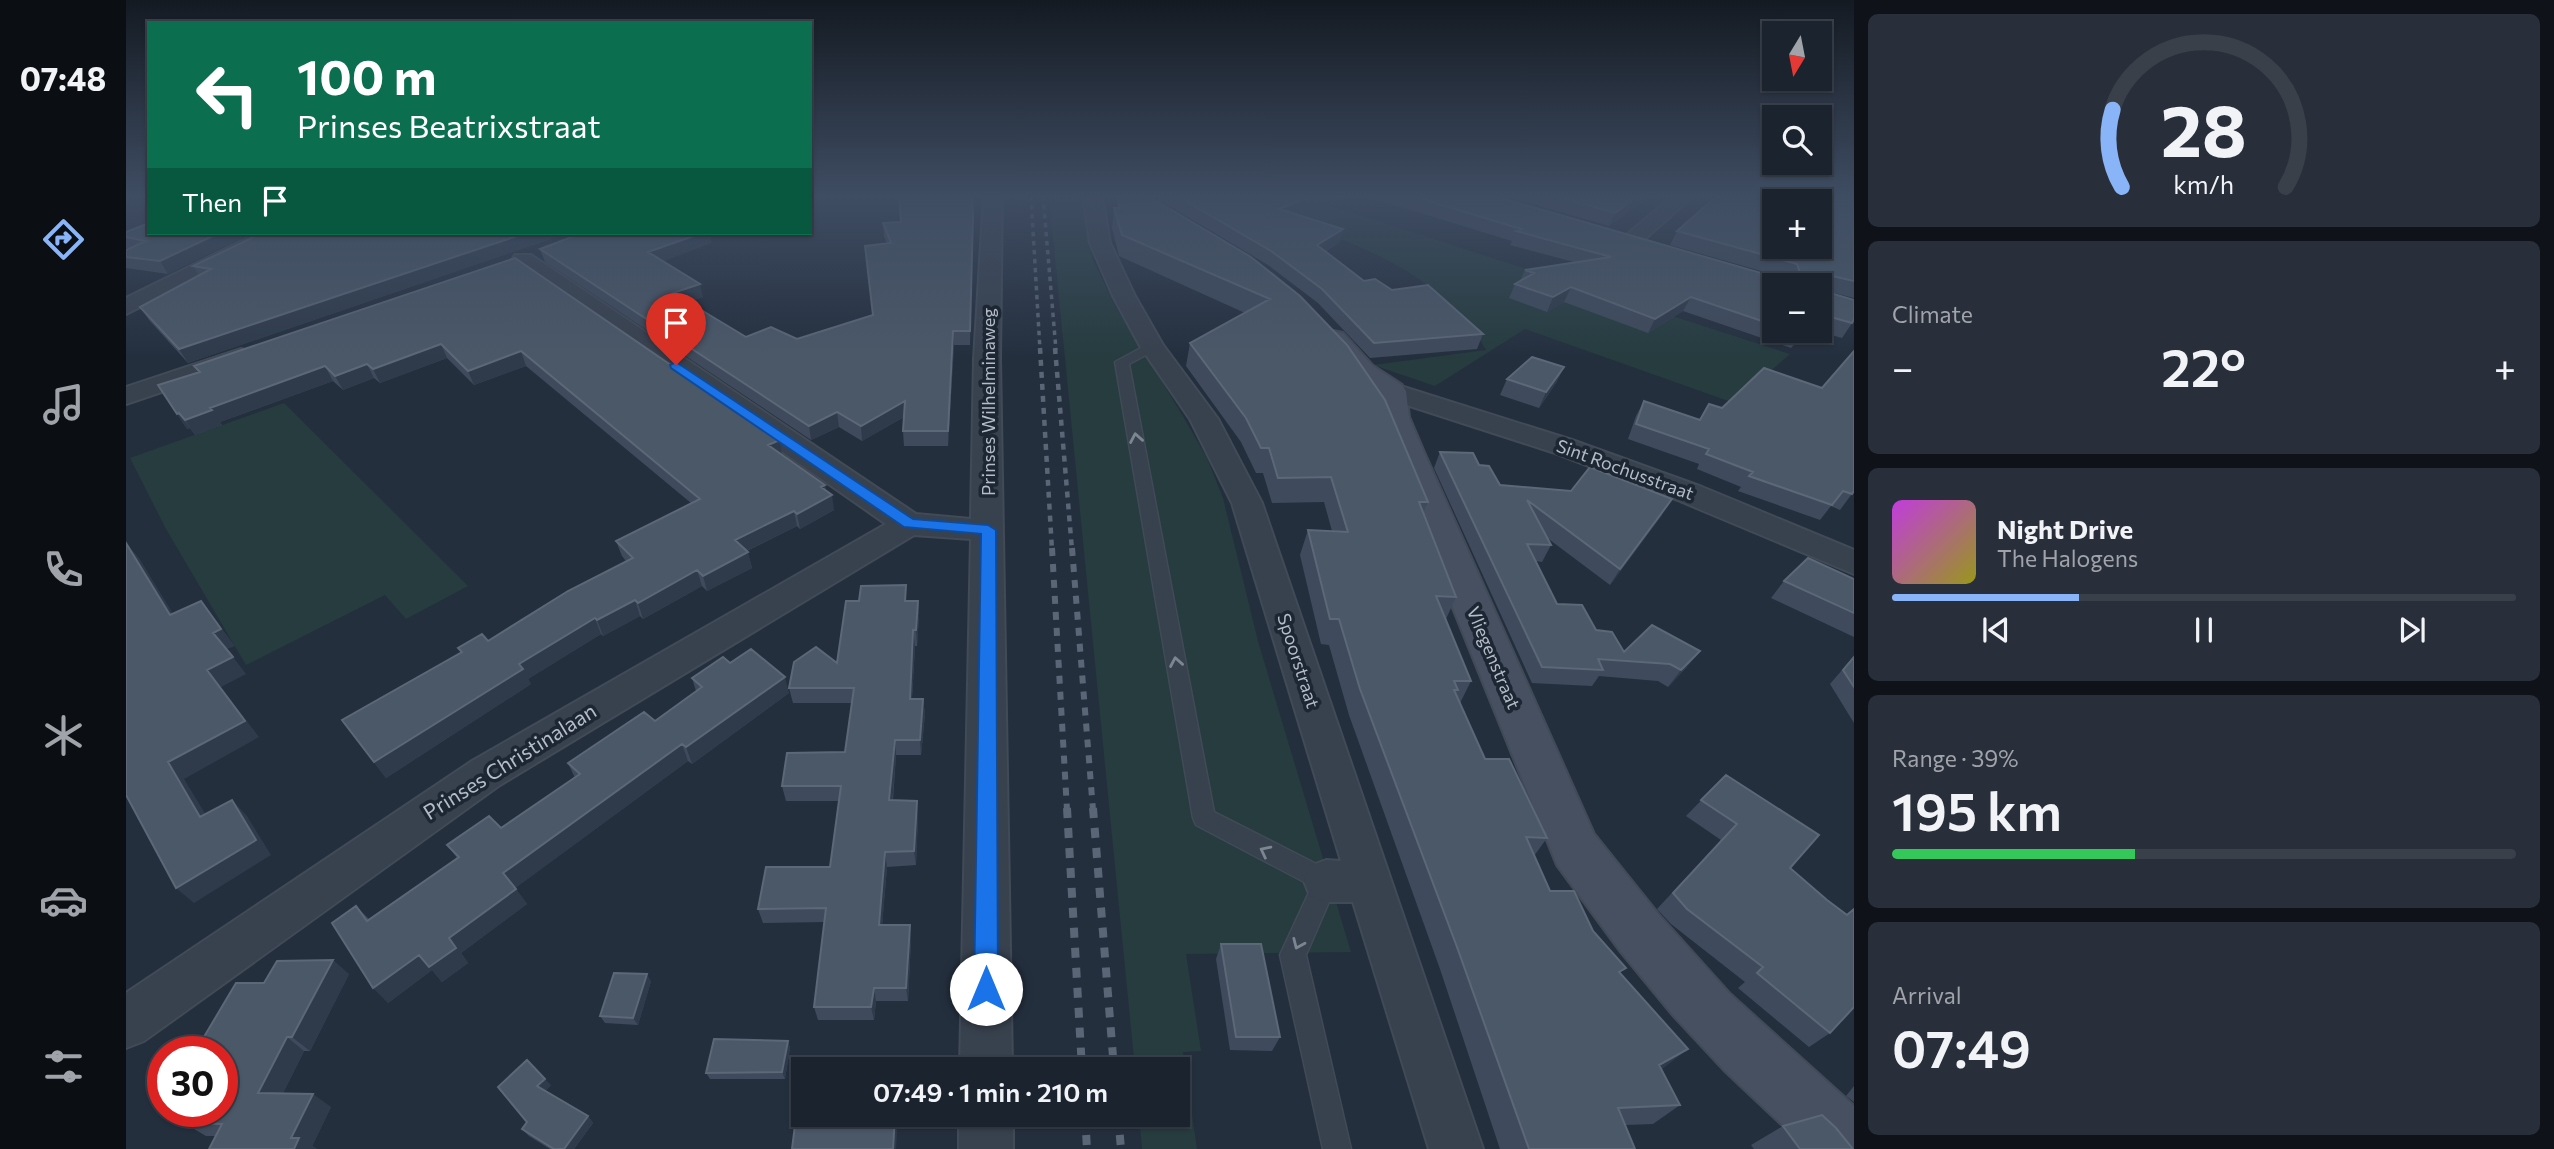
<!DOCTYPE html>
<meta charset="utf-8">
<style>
:root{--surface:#1b232e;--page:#282f3a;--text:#f1f3f6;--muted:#a0a4aa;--line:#39404a;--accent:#8ab4f8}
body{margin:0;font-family:Commissioner,sans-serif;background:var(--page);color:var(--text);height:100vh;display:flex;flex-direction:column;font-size:26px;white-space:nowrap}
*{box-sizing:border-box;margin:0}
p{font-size:23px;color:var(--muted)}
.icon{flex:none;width:38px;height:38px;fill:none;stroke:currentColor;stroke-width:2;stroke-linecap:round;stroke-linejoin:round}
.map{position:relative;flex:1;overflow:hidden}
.sheet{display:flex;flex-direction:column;gap:14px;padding:14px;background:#0f1319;width:700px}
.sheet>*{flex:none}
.hud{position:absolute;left:21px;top:21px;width:665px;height:214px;border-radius:0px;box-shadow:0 2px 5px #0004,0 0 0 2px var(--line);background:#0b6e4f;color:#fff;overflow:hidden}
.needle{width:46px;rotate:190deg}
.fabs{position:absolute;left:1636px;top:21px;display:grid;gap:14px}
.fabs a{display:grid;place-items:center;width:70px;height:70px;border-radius:0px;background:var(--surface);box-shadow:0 2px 5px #0004,0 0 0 2px var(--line);font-size:35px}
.speed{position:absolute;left:21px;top:1036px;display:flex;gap:14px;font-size:35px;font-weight:700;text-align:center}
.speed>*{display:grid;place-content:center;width:91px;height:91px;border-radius:50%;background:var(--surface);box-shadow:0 2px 5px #0004,0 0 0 2px var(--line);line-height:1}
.speed .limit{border:10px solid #d22;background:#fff;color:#111}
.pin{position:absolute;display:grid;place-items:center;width:60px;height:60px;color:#fff;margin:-72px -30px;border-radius:50% 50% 50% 0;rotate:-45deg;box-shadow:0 0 7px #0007}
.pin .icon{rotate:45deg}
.me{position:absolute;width:77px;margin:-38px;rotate:0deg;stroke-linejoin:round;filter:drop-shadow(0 0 5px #0008)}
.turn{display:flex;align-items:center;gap:24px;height:147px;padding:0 35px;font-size:32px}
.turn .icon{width:91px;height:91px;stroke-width:2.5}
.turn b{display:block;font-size:49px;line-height:60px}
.then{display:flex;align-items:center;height:66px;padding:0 35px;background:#0003;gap:14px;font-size:26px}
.big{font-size:52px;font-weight:600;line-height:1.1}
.sheet .tile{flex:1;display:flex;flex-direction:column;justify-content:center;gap:10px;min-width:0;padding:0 24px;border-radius:10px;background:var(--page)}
.sheet .dial{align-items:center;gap:0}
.dial svg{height:182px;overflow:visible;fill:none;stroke:var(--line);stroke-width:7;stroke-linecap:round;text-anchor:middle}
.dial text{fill:var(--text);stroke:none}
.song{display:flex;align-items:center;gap:21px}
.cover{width:84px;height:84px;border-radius:10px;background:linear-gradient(135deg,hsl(290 70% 55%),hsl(60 70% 35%))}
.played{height:7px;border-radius:4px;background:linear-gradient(90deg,var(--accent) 30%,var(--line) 30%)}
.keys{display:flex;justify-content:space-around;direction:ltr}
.heat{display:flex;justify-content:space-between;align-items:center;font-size:38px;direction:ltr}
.charge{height:10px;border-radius:5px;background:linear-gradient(90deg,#34c759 39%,var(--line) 0)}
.trip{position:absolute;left:665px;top:1057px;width:399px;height:70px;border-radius:0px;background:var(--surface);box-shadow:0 2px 5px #0004,0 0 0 2px var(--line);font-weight:600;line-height:70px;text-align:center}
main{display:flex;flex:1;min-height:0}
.tab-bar{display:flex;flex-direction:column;width:126px;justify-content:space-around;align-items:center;background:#0b0e12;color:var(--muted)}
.tab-bar .icon{width:49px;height:49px}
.tab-bar .current{color:var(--accent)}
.tab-bar b{font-size:32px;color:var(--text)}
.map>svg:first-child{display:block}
.green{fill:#263c3f}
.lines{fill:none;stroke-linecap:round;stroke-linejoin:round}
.lane-casing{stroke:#414a57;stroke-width:3}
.street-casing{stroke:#414a57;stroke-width:4}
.secondary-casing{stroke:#414a57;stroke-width:4}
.lane{fill:#38414e;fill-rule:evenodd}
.street{fill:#38414e;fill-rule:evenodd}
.secondary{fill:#465061;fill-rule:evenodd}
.rail-far3{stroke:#5a6575;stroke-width:3.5;stroke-dasharray:4.5 4.5;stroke-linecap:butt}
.rail-far2{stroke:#5a6575;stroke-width:4.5;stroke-dasharray:6 6;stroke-linecap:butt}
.rail-far1{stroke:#5a6575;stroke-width:6;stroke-dasharray:8 8;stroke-linecap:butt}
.rail{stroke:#5a6575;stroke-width:8;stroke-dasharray:10 10;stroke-linecap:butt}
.wall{fill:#3f4b5c}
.shaded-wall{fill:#2f3b4b}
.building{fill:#4b5868;stroke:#5c6777;stroke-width:2;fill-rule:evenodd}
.oneway{stroke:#7c8592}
.route{fill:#1a73e8;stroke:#114b97;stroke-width:2}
.labels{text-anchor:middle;stroke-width:7;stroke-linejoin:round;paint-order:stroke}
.street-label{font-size:18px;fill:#b4bcc9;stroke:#1d2633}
.near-street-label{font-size:21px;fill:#b4bcc9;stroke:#1d2633}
</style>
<main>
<nav class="tab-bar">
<b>07:48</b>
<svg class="icon current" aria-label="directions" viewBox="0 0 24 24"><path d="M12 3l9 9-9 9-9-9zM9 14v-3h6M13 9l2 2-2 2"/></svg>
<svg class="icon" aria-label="music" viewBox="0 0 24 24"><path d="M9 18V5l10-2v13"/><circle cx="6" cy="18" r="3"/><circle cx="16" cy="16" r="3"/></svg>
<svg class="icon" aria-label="phone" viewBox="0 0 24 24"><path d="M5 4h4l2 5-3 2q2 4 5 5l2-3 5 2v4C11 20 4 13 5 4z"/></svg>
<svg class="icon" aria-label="climate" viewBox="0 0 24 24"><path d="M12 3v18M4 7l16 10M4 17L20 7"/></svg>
<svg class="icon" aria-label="car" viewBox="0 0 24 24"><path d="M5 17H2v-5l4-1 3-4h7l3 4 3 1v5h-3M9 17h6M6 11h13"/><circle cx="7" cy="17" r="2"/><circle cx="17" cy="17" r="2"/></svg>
<svg class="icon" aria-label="filters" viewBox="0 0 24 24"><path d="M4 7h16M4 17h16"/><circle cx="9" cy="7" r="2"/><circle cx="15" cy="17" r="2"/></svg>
</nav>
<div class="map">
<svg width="1728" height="1149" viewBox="0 0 1728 1149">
<rect width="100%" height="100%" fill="#242f3e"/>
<path class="green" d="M923 196H952L953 202 956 203 967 260 990 307 1057 416 1081 458 1097 498 1132 641 1225 952 1060 954 1075 1051 1057 1052 1071 1149H1016L1013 1115H1052V1069H1009Z
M1174 196 1664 354 1608 403 1399 329 1309 386 1247 365 1360 350C1313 266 1216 240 1132 208Z
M158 403 342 586 280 619 259 595 120 665 40 529 4 458Z"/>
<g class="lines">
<g class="lane-casing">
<path id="lane" d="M1026 342 1031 343V349L1003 364 1088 812 1208 873 1212 881 1180 955 1225 1149H1197L1154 955 1186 886 1070 825 1067 818 989 362Z"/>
</g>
<g class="street-casing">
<path id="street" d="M858 196H876L874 359 886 1069H834L845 539 788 535 374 785 18 1041 0 1048V993L346 761 760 524 389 265 386 260 389 255H405L790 514 845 519 848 359Z
M957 196H976L984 243 1009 296 1037 345 1092 419 1136 503 1357 1149H1303L1227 902H1200L1184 896 1178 881 1184 866 1200 860 1215 861 1106 503 1064 419 1014 346 987 296 964 243Z
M1546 196H1567L1511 246H1497L1494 242 1497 238Z
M132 233H157L154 237 0 314V298Z
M115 349 124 352 128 357 124 362 0 404V387Z
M1265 383 1446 440 1576 487 1728 550V574L1554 501 1426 452 1256 397 1252 391 1256 385Z
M833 1115H887V1149H833Z"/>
</g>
<g class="secondary-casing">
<path id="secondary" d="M1207 331 1217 333 1247 366 1276 385 1280 391 1283 417 1297 450 1468 834 1533 915 1604 994 1728 1106V1149H1682L1598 1070 1546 1014 1495 952 1431 865 1263 450 1251 417 1250 395 1227 378 1193 339 1197 333Z"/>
</g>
<use href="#lane" class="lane"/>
<use href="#street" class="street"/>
<use href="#secondary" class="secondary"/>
<path class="rail-far3" d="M905 196 914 350
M917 196 930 350"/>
<path class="rail-far2" d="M914 348 926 550
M929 348 946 550"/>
<path class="rail-far1" d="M926 548 941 810
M946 548 967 810"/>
<path class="rail" d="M941 808 956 1069
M967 808 988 1069
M959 1115 961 1149
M992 1115 995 1149"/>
</g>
<path class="wall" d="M1027 196H1218L1171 214 1217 229 1214 242 1199 252 1238 281 1266 290 1357 334 1351 349 1244 358 1192 303 1142 265Z
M1239 196H1368L1656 279 1657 277 1544 245 1551 231 1728 196V298L1701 291 1726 323 1716 338 1690 331H1694V285H1648V331H1681L1665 348 1557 311 1522 333 1438 302 1421 312 1383 298 1389 284 1394 281 1399 270 1448 262 1384 245 1386 241Z
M1380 196H1524L1483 226Z
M991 197 1125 257 1302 502 1297 513 1330 597 1320 619 1345 681 1334 703 1359 759 1421 838 1408 856 1424 891 1467 931 1494 974 1536 1069 1554 1105 1527 1124 1499 1125 1509 1149H1374L1314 969 1223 715 1203 645 1195 644 1174 555 1182 530 1206 531 1198 502 1146 503 1137 473H1130L1115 442 1060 366 1064 343 1119 313 993 256 986 228 988 208H991Z
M23 223 42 274 0 268V250L3 249 0 248V232Z
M757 223 847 228 844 345H828L822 446H778L777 431 778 417 736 441 713 427 685 440 419 262 414 249 456 233H588L589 236 584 238 585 243 537 261 577 297 563 302 620 337 671 339 747 315 761 244 758 236Z
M136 233H442L62 363 23 320 14 307 73 275 67 266Z
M389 258 654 440 656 455 699 485 700 491 708 510 674 529 671 526 621 551 626 568 581 591 576 586 517 619 514 616 477 636 475 634 402 679 405 684 260 778 216 720 335 653 332 648 362 641 500 561 496 556 490 541 565 503 400 366 348 385 321 358 254 383 248 378 217 390 207 381 94 422 96 425 69 435 64 428 61 429 32 385 72 372 68 366Z
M1438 367 1430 383 1413 408 1374 395 1381 379Z
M1518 401 1728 491 1714 510 1705 506 1694 520 1612 491 1615 487 1571 469 1573 464 1502 439 1510 416Z
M1314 452 1353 465 1374 485 1536 515 1484 585 1420 537 1425 545 1416 562 1410 561 1431 604 1470 630 1498 652 1561 667 1542 687 1532 681 1473 676 1466 686 1406 683 1308 468Z
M1728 579V637L1645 598 1658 581Z
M782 601H792L793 616 791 646H789L786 699H797L799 714 795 755H770L767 800 792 816 790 865 761 867 756 925 785 939 782 1001H750L748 1020H692L688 1007 698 922 637 923 632 909 704 867 713 801H660L656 786 719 752 726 703H667L663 688 711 663Z
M1728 656V723L1704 684Z
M604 663 663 693 566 764 562 761 389 888 401 904 335 953 342 963 316 982 306 970 262 1003 230 906 243 919 331 858 321 845 375 828 449 778 442 763 529 721 570 691 566 678Z
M1600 775 1664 868 1701 900 1721 914 1728 908 1704 1033 1683 1047 1612 988 1619 982 1545 924 1531 909 1595 840 1560 816Z
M1095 944 1154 1037 1146 1051 1104 1050 1090 959Z
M223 974 184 1051H178L157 1093 205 1107 186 1146 191 1149H83L90 1136H80L58 1123Z
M525 981 512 1025 479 1023 474 1016Z
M662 1041 664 1048 659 1079H584L580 1073Z
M425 1085 419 1091 462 1116 467 1123 448 1149H424L403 1136 396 1129 401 1122 372 1087Z
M1728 1086V1102L1720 1096Z
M1657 1126 1727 1149H1628L1625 1145Z"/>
<path class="shaded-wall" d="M684 196H698L684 202Z
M1186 196H1218L1150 222 1153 209Z
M1512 196H1524L1483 226 1489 213Z
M1217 229 1214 242 1187 259 1191 245Z
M93 233H127L42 274 34 261Z
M400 233H442L62 363 53 349Z
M576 233H588L589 236 584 238 585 243 525 266 522 252Z
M574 284 577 297 551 307 547 293Z
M1445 287 1438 302 1421 312 1427 297Z
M1565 297 1557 311 1522 333 1529 319Z
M827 331 828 345 822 446V431Z
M1677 331H1681L1665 348 1675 333Z
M315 344 321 358 254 383 247 369Z
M395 351 400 366 348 385 342 371Z
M241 364 248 378 217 390 209 376Z
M199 366 207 381 94 422 96 425 69 435 59 420 84 408Z
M1438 367 1430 383 1413 408 1420 392Z
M779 401 780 416 736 441 735 426Z
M711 412 713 427 685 440 683 426Z
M53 413 64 428 61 429 51 414Z
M654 440 656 455 642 445Z
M699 485 701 497 706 495 708 510 674 529 671 514 695 487Z
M1546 499 1536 515 1484 585 1494 569Z
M668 511 671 526 612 555 609 540Z
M0 543 13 558 58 632 44 615Z
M622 552 626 568 581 591 577 576Z
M571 570 576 586 517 619 512 603Z
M509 600 514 616 477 636 471 620Z
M75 601 109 646 101 649 120 674 95 687 133 737 58 779 91 833 74 817 42 762 81 670 87 633Z
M792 601 793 616 791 646 790 630Z
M469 618 475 634 402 679 405 684 260 778 248 762 393 664Z
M787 630 789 646 785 714 784 699Z
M1574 651 1561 667 1542 687 1555 670Z
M659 677 663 693 566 764 560 747Z
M797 699 799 714 795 755 794 740Z
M769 740 770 755 765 815 763 800Z
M556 744 562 761 388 889 377 873Z
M106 800 121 816 145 855 68 903 50 888Z
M791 801 792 816 790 865 788 851Z
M759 852 761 867 755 939 753 925Z
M390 889 401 904 335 953 342 963 316 982 306 970 262 1003 247 988 293 955 323 938Z
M784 925 785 939 782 1001 780 988Z
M207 960 223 974 184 1051 166 1037Z
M521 974 525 981 512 1025 507 1018Z
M748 988 750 1001 748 1020 745 1007Z
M161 1037 178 1051 151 1105 132 1093Z
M662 1041 664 1048 659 1079 656 1072Z
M1562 1049 1535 1070 1533 1065Z
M419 1079 425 1085 417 1093 411 1086Z
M187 1094 205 1107 186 1146 191 1149H168L165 1138Z
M769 1115H772L770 1149H767Z
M462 1116 467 1123 448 1149H438Z"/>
<path class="building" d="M773 196H846L847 215 844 331H827L822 431H777L779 401 735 426 711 412 683 426 414 249 456 233H576L522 252 574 284 547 293 620 337 645 327 671 339 747 315 739 246 765 243 757 223 775 222Z
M995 196H1022L1125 257 1174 296 1221 345 1259 400 1302 502H1293L1330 597 1310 596 1345 681H1328L1332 690H1328L1359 759H1383L1421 838 1400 837 1424 891H1448L1467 931 1500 968 1493 972 1562 1049 1533 1065 1554 1105 1492 1108 1509 1149H1403L1331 947 1234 689 1213 619H1204L1182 530 1222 532 1205 477 1152 478 1143 448H1135L1120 418 1064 343 1144 299 996 235 988 208H994L991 197Z
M1051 196H1186L1153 209 1217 229 1191 245 1238 281 1249 279 1266 290 1302 285 1357 334 1248 343 1196 289 1145 251Z
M1286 196H1368L1656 279 1659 273H1674L1671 264 1551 231 1591 196H1728V281L1702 275 1701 292 1728 300V319L1726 323 1694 314V285H1648V325L1565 297 1529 319 1445 287 1427 297 1389 284 1408 273 1399 270 1485 257 1390 231 1395 229ZM1648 201H1694V247H1648Z
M1431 196H1512L1489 213Z
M23 223V233H93L34 261 0 257V250L20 241 0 237V232Z
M136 233H400L53 349 14 307 85 269 67 266Z
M389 258 654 440 642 445 699 485 695 487 706 495 671 514 668 511 609 540 622 552 577 576 571 570 512 603 509 600 471 620 469 618 393 664 397 669 248 762 216 720 336 652 332 648 356 634 362 641 442 591 507 558 490 541 574 499 395 351 342 371 315 344 247 369 241 364 209 376 199 366 84 408 86 410 59 420 53 413 51 414 32 385 74 372 68 366Z
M1728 351V491L1726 494 1717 491 1706 505 1623 476 1627 472 1580 454 1583 449 1510 424 1518 401 1574 420 1583 404 1596 408 1638 368 1696 388Z
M1406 357 1438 367 1420 392 1381 379Z
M1314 452 1347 453 1353 465 1363 466 1374 485 1445 491 1464 467 1546 499 1494 569 1401 500 1425 545 1401 544 1431 604 1456 605 1470 630 1486 632 1498 652 1526 625 1574 651 1555 670 1544 664 1472 659 1477 670 1416 667Z
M0 543 44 615 75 601 95 629 87 633 107 657 81 670 119 721 42 762 74 817 106 800 130 840 50 888 0 795Z
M1682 558 1728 579V613L1658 581Z
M780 585 779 601H792L790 630H787L784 699H797L794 740H769L763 800 791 801 788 851 759 852 753 925H784L780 988H748L745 1007H688L700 908 632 909 640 867H704L715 786H656L661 753 719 752 728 688H663L668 662 690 647 711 663 720 601H733L735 586Z
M625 649 659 677 560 747 556 744 377 873 390 889 323 938 330 948 303 967 293 955 247 988 206 923 230 906 241 921 333 857 321 845 363 816 375 828 454 774 442 763 518 712 529 721 576 687 566 678 597 657 604 663Z
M1728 657V687L1717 670Z
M1600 775 1693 835 1664 868 1701 900 1721 915 1728 909V1007L1704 1033 1631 973 1637 967 1561 909 1547 893 1611 824 1575 800Z
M1095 944H1135L1154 1037H1110Z
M207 960 166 1037H161L132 1093 187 1094 165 1138H173L168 1149H83L96 1124 58 1123 65 1111H96V1052H69L110 983H138L151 961Z
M488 973 521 974 507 1018 474 1016Z
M588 1039 662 1041 656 1072 580 1073Z
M401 1060 419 1079 411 1086 462 1116 438 1149H428L396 1129 401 1122 372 1087Z
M677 1062H737V1069H677V1115H769L767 1149H666Z
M1696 1115 1710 1128 1727 1149H1674L1657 1126Z"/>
<defs><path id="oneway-chevron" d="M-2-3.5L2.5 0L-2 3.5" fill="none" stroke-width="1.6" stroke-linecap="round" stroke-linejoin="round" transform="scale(1.75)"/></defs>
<g class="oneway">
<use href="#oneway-chevron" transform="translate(1010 438) rotate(-100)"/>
<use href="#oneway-chevron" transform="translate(1050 662) rotate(-100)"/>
<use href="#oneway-chevron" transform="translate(1139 851) rotate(-153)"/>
<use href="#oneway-chevron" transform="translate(1172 944) rotate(114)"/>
</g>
<linearGradient id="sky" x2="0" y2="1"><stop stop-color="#141a22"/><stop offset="0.55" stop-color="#3f4d63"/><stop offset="1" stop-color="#3f4d63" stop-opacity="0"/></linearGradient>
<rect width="1728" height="357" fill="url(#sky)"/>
<path class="route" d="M550 362 787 519 862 525 870 530 872 989 868 998 860 1001 852 998 848 989 855 534 778 527 545 368 544 365Z"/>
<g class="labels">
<g class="street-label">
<text transform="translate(863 402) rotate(-90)" y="6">Prinses Wilhelminaweg</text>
<text transform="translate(1499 470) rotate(20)" y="6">Sint Rochusstraat</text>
<text transform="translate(1367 658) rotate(67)" y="6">Vliegenstraat</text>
<text transform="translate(1172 661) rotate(72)" y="6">Spoorstraat</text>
</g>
<g class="near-street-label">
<text transform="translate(384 762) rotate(-32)" y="7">Prinses Christinalaan</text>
</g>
</g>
</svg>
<div class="fabs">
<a><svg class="needle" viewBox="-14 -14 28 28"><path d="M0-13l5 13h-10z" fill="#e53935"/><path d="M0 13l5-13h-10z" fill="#a0a4aa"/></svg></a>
<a><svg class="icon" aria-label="search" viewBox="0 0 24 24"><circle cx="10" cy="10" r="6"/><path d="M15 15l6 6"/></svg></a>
<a>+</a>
<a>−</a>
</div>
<div class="speed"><div class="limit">30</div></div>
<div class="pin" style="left:550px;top:365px;background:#d93025"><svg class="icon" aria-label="arrive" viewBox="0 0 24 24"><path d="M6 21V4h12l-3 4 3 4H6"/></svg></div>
<svg class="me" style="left:860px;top:989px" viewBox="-20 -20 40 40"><circle r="19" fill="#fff"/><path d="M0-13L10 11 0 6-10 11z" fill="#1a73e8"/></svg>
<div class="trip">07:49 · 1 min · 210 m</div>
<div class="hud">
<div class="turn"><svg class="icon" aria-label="left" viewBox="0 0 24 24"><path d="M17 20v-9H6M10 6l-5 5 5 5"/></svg><div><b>100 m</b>Prinses Beatrixstraat</div></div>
<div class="then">Then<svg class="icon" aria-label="arrive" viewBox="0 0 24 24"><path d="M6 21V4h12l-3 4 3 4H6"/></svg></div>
</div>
</div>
<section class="sheet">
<div class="tile dial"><svg viewBox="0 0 100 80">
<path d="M14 69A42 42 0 1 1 86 69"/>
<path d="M14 69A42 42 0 0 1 10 35" stroke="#8ab4f8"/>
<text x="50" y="56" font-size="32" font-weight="700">28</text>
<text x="50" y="72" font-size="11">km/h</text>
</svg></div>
<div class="tile"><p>Climate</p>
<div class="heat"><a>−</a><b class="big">22°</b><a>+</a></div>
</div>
<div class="tile">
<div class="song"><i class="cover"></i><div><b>Night Drive</b><p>The Halogens</p></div></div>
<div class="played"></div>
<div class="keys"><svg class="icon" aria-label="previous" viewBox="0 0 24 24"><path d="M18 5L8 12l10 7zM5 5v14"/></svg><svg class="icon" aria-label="pause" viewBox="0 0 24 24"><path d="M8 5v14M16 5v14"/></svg><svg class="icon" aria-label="next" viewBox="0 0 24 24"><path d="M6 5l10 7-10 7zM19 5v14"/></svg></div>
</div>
<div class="tile"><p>Range · 39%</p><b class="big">195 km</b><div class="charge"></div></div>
<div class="tile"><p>Arrival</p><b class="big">07:49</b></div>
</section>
</main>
